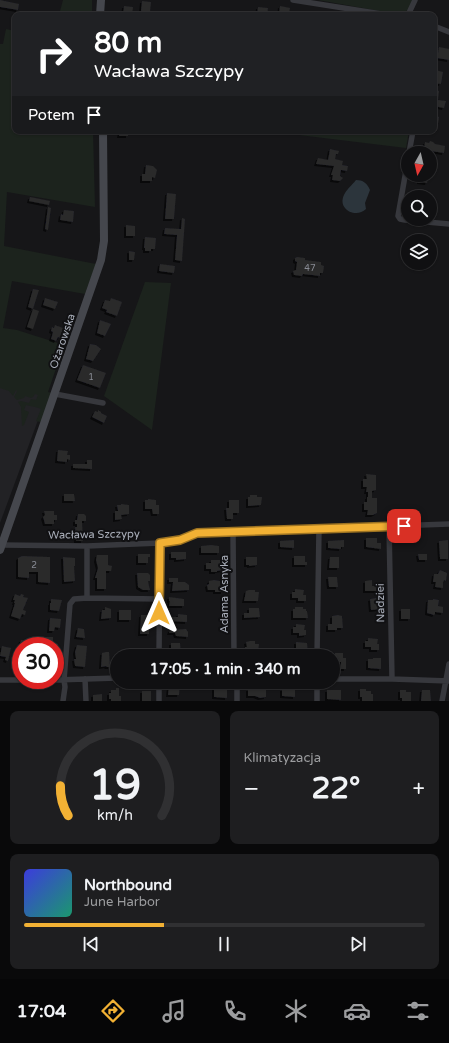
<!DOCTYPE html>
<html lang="pl">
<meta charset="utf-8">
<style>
:root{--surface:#101012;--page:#1e1e20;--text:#f1f3f6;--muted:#9c9d9f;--line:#303032;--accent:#f2b134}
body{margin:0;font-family:"Varela Round",sans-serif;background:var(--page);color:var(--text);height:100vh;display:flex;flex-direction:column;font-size:15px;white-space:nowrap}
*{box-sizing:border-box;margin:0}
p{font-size:13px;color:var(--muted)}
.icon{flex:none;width:22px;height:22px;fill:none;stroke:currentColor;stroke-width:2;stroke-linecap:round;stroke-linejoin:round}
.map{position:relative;height:701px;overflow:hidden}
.sheet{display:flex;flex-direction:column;gap:10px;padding:10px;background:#09090a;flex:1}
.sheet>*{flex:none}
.hud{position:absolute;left:12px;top:12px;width:425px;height:122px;border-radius:8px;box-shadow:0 1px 3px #0004,0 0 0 1px var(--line);background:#202124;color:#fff;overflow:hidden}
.needle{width:26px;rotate:188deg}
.controls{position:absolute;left:401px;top:146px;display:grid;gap:8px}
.controls a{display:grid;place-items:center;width:36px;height:36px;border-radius:50%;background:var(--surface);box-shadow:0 1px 3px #0004,0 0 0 1px var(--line);font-size:20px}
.speed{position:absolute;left:12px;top:637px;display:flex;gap:8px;font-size:20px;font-weight:700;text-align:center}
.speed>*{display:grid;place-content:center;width:52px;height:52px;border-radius:50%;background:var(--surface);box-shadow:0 1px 3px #0004,0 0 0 1px var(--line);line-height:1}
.speed .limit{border:6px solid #d22;background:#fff;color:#111}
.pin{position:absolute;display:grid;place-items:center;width:34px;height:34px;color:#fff;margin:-17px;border-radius:8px;box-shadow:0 2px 6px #0006}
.me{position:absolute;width:44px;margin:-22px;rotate:0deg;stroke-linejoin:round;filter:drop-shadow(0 0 3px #0008)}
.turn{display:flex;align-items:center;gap:14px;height:84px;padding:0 16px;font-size:18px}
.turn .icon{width:52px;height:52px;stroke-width:2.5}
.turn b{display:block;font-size:28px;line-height:34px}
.then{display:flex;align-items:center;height:38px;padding:0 16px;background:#0003;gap:8px;font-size:15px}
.big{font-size:30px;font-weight:700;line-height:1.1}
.sheet .widget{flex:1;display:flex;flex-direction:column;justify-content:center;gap:6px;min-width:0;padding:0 14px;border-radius:8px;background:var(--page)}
.sheet .dial{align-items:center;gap:0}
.dial svg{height:104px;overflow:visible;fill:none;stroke:var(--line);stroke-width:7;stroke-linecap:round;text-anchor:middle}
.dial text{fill:var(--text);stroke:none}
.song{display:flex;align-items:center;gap:12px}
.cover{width:48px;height:48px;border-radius:6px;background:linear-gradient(135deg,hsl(240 70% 55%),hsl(160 70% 35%))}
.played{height:4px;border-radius:2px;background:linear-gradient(90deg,var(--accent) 35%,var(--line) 35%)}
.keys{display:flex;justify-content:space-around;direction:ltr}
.heat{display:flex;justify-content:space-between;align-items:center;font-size:22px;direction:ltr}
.sheet .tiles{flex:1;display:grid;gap:10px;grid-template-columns:1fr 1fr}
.widget:last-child{grid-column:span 2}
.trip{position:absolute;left:110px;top:649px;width:230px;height:40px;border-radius:20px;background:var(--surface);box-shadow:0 1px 3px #0004,0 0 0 1px var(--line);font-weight:700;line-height:40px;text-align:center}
.dock{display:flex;height:64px;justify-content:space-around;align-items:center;background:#060607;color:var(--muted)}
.dock .icon{width:28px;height:28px}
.dock .active{color:var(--accent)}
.dock b{font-size:18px;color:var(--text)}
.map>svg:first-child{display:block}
.built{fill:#222225}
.green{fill:#1c231d}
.water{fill:#2c353c}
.building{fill:#29292c;filter:url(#shadow)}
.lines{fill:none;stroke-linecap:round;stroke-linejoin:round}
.minor{stroke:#37383d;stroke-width:5.5}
.secondary{stroke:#45474d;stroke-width:8}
.route-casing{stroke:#9d7322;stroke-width:10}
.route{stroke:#f2b134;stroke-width:7}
.labels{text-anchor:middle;stroke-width:4;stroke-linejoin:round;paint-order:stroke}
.number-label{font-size:9px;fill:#888b94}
.street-label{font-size:11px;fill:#a8adb8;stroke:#111113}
</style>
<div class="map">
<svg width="449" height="701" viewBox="0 0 449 701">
<defs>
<filter id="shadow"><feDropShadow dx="-2" dy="2" stdDeviation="0" flood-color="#0009"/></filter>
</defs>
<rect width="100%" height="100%" fill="#161618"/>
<path class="built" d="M0 386 48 393 0 523Z"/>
<path class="green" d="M63 0H92V15H59Z
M318 0H413L409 9 402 14 385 12Z
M6 29 15 31V131H93L95 207 7 192 4 246 96 264 85 294 12 281 3 328 17 330 64 345 48 392 52 393 43 419 40 422 36 421 41 409C35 406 32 407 26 405L24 410 29 412 24 425 22 426 21 407 18 402 21 401 29 403 31 399 36 400 38 395 35 394 33 397 31 398 25 396 24 398 17 400 14 397 17 391 16 390 13 396 9 391 0 388V44H3Z
M266 131H409L406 148Z
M145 282 171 283 152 430 104 396Z"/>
<path class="water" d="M356 180C363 180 367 183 370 190L365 203 366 209C356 219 337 209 344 195 346 190 352 185 356 180Z"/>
<path class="building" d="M0 0 19 4 18 10 0 7Z
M142 1 151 2 150 12 141 11Z
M124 6 133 7 132 15H123Z
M280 6 290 8 289 13 297 15 279 14Z
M258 7 268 8 267 15H257Z
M439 47 449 49V60L437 58Z
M435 70 443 72 441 84 434 83Z
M434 90 439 91 438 100 446 101 444 108 434 106Z
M434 116 439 117 437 131 434 130Z
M120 131H128V136H119Z
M430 141 433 142 435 144 445 146 444 153 424 150 425 142 429 143Z
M330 149 339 151 338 154H336L335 159 343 161 342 165 348 166 347 171 341 170 340 176 343 178 340 181 332 180 333 175H331L334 166 316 164 318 158 328 160Z
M146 165 153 166 157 170 155 178 152 177V181H142V174H145Z
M419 175H429L427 183 419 182Z
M421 189 427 191V194L429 195V197H419Z
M167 193 176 194 174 219H165Z
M30 197 50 201 49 205 29 201Z
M48 207 51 208 48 230 45 229Z
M64 210 74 211 73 222 60 220 61 214 63 215Z
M182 218 185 219 182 261 175 260 177 235 164 234 165 228 181 229Z
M126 225 135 226V236H126Z
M145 237 156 238 155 249H151V251H145V248H144Z
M129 251 135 252 134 260H129Z
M297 257 305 258V260L321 262V265L324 266 323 273H320V276L303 274 302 276 294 275 293 271 296 270 297 262 295 261V258Z
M160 264 175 266 174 273 159 271Z
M33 289 39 290 33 309 28 307Z
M45 298 58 302 55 309 43 305Z
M111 298 122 302 117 316 106 312 107 310 102 308 105 300 110 301Z
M33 309 39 311 33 329 27 327Z
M100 320 111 324 105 336 97 333Z
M55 325 63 328 60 338 58 337 56 341 51 339 53 332 51 331 52 327 54 328Z
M90 344 96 345 101 349 93 361 86 359Z
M83 365 106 373 100 388 77 380Z
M98 410 101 412V413L107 416 104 423 92 417 95 411 98 412Z
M58 450 68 451 67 455H70V460L67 459V462L57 461Z
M87 460H92V469L73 468V464H87Z
M366 474 376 475V490L372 491V498H377V513L373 515H367L368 510H364V502H367V497H368V492H366L367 487H363V479H367Z
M64 494H74L75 501H64Z
M250 495H257V497H262L261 505 248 506V497H250Z
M148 499 156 500V505H159V514H153L152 509H145V500H148Z
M229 500H239V513H233V519H227L226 508H229Z
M121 504 129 505V514L121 515 122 519 115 520V511H118L117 505H121Z
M44 511H54V515H57V520H54V524H45L43 517 45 515Z
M78 514H84L86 516V521H82L83 541H76L75 527H77V524H75V520H77Z
M366 538H377V543H381V549L366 547Z
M294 540V548L280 547V541Z
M344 540V547H341V549L328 548V541Z
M448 540V559H440L439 541Z
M211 545 219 546V553H201V546Z
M171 552H186V559L176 560V558H171Z
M138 554H150V557H148V563H138Z
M418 554H427V560H419Z
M97 555H108V565L112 566 111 571H106V589H97V578H95L98 568 96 560Z
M22 556 50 557V583L38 582V572H29V578L18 577V558Z
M294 556H305V562H307V565H294Z
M63 557 75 558V566H74L75 581 64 582Z
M246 557H257V565L249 566V565H246Z
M330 557H339V568H329Z
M211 560H220V564L223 566V570L217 571V572H211V569H206V563H211Z
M440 570 447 573 446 581 444 580 443 583V588L435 587 436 582H433L434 574H438Z
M137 573H148L150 575V581H148L150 590H143L138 587Z
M328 577H337L338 587H329Z
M169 578H178V582H185L189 585V590L172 591 173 582H169Z
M214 580 220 581V586H223V592H215V590H208L207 585 209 584V581Z
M372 580V586H379V591H365V581Z
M295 589 304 590 303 595H306V601H298V598H292V592H295Z
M249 590H255V592H259L258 601H244L246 591Z
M15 594 20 596 21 594 24 595 23 597 28 598 23 610 26 611 25 615 22 614 20 619 11 616 15 603H14L15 600H13Z
M169 597 184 599V606H169L170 601H169Z
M376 598 380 599 381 609 371 610 370 599Z
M51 599 62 600 59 611 50 610V603H51Z
M433 599 439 600 438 606 443 607V613L435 612V614L434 615 427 613 428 600H433Z
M105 607 111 609V618L101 619 102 610H105Z
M295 607H303V609H306V611H307L308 618H293V609H295Z
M249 608H259L260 617 244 618V613H249Z
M401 609H410V619H401Z
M119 610H131V620H119Z
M178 614 187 615V622L169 621V617H178Z
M141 615H149V634H140Z
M338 615 342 616 343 628H337V630H328V624H332V616Z
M50 618 61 619 60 628 55 627 54 631H49Z
M296 624 305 625 304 630H306V635L299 636V633H293V627H296Z
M78 628 84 629 85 638 76 637Z
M186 629 188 632V637L176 636 175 633H169L170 630Z
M45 637H53V643L58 644 57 648H55V646H44Z
M368 638 378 639 377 644H379V650H371V647H365V641H368Z
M21 640 31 641 30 646 20 645Z
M250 641H255V644H259L258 653H245V647H247L246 642Z
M296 642 307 643 308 653H299V650H296Z
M171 643H180L181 653H169V649H171Z
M77 645 87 646 85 667 75 666 74 659H76L75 652Z
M2 646 11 648 8 661 5 660 6 657 0 656Z
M139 651H148V656H139Z
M106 652H109L110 667H106L107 666 101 667 102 653Z
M335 653H343V658H346V669H341V662H335V663H333V656H327V655H335Z
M373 658H381V669L368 668V659H373Z
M169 685H180L179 695H168Z
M116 688H119V696H121V701H111V699H109V693H111V690H116Z
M214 688H227V698L214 697Z
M259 688 266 689V697L260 698 255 696H248V689H258Z
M288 688 295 689V697L282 696V689H288Z
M360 689H366V691H371V694H373V701H362V697H360Z
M327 690H341V700L327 699Z
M400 690H406V692H411V701H402V698H400Z
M422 690H430L431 701H421Z
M142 691H151V701H142Z
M102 694V701H93V695Z"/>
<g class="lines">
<path class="minor" d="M293 0 388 15
M408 15 415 0
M434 26 449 32
M409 153 413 131
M408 159 398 216 400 219 405 220 449 224
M55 394 103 403
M389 526 392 679
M233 532 234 656
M2 545 87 546 160 543 180 540 197 533 449 524
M87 598 159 599
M159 656 160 543
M317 656 319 529
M85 679 86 701
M333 679H392L449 681
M0 680H21
M55 680 117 678
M159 682V701
M237 682V701
M63 701 65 687 64 680 70 604 74 599 87 598V546
M317 701V682
M442 701 449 664"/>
<path class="secondary" d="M100 15 101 0
M0 550 101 260 104 241 103 131"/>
</g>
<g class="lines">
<g class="route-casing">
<path id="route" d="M159 613 160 543 180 540 197 533 404 526"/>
</g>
<use href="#route" class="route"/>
</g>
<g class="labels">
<g class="number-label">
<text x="310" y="271">47</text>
<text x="91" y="380">1</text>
<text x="34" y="568">2</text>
</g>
<g class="street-label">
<text transform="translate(62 341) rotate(-71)" y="4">Ożarowska</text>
<text transform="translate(94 534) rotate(-1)" y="4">Wacława Szczypy</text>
<text transform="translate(224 594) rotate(-90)" y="4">Adama Asnyka</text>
<text transform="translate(380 603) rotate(-91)" y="4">Nadziei</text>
</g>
</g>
</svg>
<div class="controls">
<a><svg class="needle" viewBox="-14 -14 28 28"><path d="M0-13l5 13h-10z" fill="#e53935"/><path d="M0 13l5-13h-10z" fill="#9c9d9f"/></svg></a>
<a><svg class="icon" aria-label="search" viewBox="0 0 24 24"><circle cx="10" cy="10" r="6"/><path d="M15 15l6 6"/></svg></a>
<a><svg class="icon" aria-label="layers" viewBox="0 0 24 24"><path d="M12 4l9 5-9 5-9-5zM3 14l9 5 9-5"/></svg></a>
</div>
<div class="speed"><div class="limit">30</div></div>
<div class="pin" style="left:404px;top:526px;background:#d93025"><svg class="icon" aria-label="arrive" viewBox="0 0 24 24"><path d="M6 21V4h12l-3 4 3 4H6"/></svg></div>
<svg class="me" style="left:159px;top:613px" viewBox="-20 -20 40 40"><path d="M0-17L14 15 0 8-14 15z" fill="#f2b134" stroke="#fff" stroke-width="4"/></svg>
<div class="trip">17:05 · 1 min · 340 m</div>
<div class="hud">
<div class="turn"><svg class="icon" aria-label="right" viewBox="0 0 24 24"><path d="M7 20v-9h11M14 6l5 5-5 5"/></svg><div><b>80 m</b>Wacława Szczypy</div></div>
<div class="then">Potem<svg class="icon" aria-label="arrive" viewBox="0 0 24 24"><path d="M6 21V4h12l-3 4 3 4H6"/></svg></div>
</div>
</div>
<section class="sheet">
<div class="tiles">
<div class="widget dial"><svg viewBox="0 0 100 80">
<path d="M14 69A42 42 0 1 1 86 69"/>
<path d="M14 69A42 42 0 0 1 8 46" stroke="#f2b134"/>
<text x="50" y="56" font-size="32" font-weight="700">19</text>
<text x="50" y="72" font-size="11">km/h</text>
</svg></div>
<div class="widget"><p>Klimatyzacja</p>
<div class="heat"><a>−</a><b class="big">22°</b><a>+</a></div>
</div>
<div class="widget">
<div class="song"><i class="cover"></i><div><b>Northbound</b><p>June Harbor</p></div></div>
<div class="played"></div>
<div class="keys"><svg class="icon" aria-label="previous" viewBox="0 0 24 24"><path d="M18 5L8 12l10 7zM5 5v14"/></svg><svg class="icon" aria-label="pause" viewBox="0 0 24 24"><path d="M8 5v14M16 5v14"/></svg><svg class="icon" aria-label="next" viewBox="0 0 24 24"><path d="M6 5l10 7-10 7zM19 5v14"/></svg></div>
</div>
</div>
</section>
<nav class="dock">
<b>17:04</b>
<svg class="icon active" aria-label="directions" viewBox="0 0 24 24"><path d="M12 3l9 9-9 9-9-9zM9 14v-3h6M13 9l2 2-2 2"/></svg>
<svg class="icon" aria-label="music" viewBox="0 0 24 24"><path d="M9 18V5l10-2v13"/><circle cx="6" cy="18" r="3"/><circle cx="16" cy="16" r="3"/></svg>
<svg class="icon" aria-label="phone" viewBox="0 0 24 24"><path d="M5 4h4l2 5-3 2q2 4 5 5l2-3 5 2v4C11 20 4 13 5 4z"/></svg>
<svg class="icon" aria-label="climate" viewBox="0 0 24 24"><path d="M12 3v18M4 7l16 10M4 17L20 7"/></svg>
<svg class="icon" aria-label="car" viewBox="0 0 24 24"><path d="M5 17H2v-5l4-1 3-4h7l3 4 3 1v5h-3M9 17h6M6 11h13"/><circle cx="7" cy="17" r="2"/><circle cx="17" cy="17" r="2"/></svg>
<svg class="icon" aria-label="filters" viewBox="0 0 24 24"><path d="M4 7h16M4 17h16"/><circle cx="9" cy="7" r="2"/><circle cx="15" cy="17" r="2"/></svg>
</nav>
